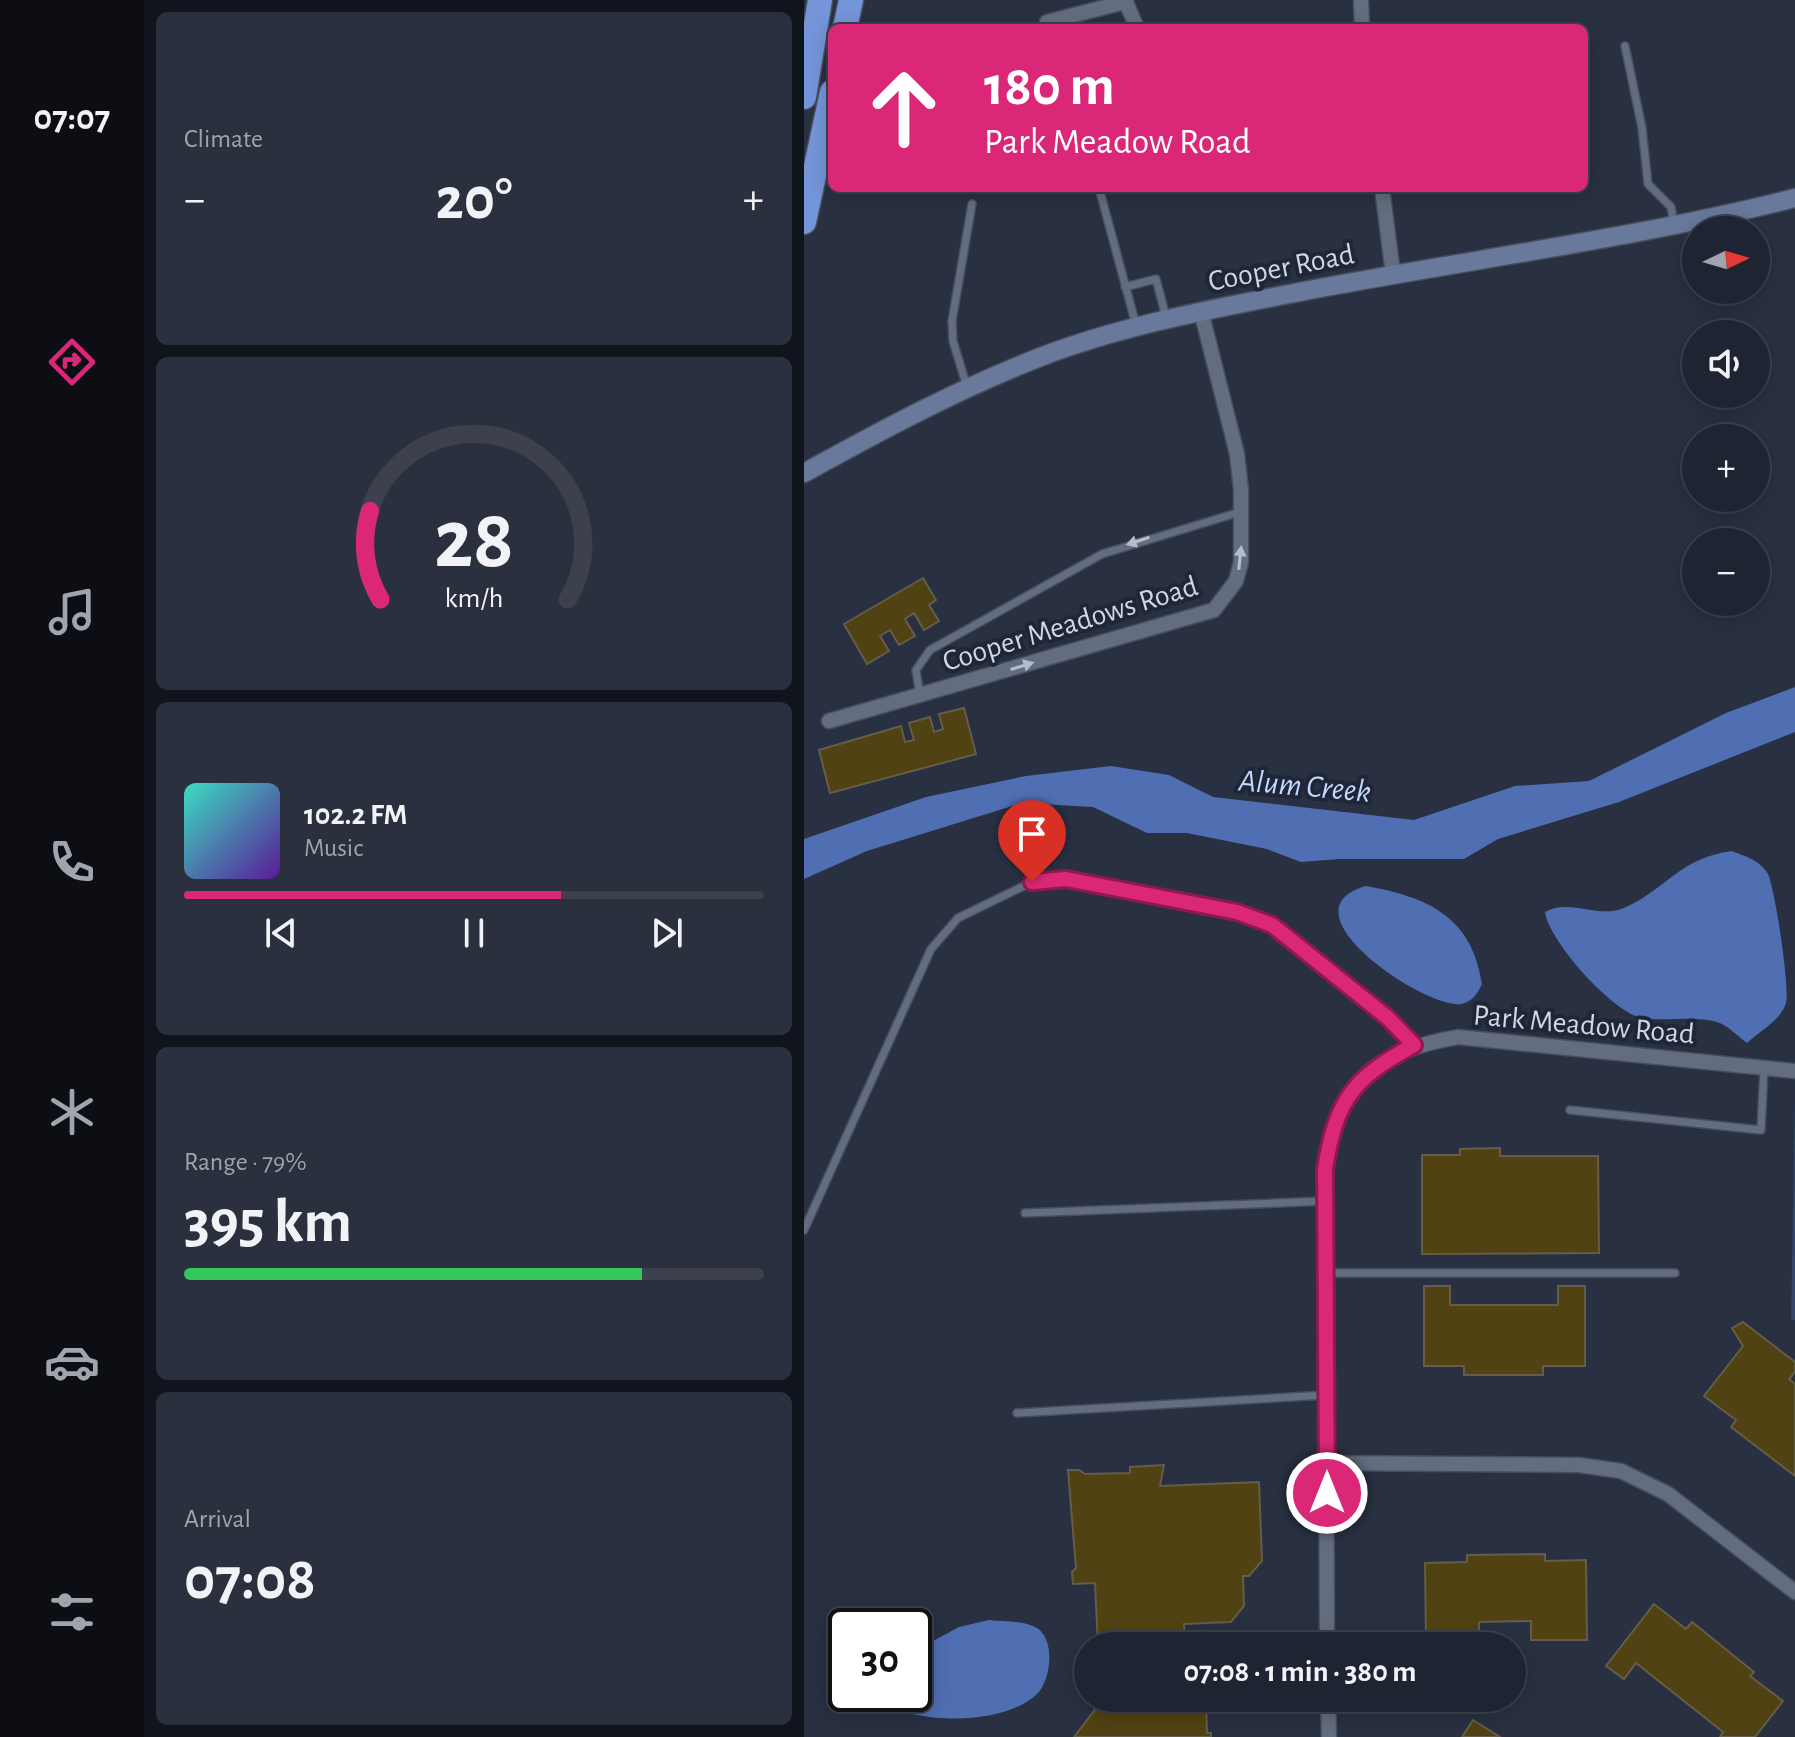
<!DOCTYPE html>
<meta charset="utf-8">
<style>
:root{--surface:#1e2432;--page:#2b303e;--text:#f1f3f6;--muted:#a1a4ac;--line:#3c414d;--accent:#db2777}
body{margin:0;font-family:"Alegreya Sans",sans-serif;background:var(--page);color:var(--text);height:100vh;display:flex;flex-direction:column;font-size:30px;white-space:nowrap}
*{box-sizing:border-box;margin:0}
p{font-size:26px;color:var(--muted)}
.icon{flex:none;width:44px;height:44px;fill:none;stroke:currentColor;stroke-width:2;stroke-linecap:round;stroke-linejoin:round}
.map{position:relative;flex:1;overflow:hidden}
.side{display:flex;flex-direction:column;gap:12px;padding:12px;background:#10141c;width:660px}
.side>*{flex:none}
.guide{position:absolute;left:24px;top:24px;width:760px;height:168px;border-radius:12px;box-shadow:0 4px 20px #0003,0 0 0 2px var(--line);background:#db2777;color:#fff;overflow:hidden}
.needle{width:52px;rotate:85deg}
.fabs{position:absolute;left:878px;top:216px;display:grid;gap:16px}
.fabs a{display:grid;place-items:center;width:88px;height:88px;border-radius:50%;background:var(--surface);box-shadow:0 4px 20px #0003,0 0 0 2px var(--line);font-size:40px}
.speed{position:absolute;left:24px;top:1608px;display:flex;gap:16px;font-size:40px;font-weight:700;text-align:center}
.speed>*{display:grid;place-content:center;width:104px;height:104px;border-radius:50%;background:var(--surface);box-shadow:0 4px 20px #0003,0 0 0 2px var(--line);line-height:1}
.speed .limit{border:4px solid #111;border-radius:12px;background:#fff;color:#111}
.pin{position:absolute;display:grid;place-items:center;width:68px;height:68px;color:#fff;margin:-82px -34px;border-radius:50% 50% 50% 0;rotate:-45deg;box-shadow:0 0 8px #0007}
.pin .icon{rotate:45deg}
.me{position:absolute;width:88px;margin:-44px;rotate:0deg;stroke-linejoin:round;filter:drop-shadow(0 0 6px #0008)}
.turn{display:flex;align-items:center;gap:28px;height:168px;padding:0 24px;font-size:36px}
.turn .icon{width:104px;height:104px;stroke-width:2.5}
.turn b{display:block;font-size:56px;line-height:68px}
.big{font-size:60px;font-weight:700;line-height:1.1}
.side .widget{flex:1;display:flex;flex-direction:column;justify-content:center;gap:12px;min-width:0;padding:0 28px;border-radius:12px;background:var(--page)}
.side .dial{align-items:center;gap:0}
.dial svg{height:208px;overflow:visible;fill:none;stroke:var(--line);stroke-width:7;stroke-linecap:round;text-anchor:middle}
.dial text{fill:var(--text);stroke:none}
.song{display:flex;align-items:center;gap:24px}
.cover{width:96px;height:96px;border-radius:12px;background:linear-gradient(135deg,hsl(170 70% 55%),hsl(270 70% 35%))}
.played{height:8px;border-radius:4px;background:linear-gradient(90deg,var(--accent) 65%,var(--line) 65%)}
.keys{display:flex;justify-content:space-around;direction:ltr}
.heat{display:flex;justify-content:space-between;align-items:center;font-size:44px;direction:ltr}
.charge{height:12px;border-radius:6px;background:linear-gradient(90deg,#34c759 79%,var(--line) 0)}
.trip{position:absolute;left:270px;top:1632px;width:452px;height:80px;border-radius:40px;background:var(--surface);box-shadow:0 4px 20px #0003,0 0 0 2px var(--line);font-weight:700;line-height:80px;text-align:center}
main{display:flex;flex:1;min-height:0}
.tab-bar{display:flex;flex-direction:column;width:144px;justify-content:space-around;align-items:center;background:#0c0e14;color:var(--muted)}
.tab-bar .icon{width:56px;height:56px}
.tab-bar .selected{color:var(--accent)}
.tab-bar b{font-size:36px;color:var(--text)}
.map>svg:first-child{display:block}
.green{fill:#33456d}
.water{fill:#506eb2}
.building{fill:#504212;stroke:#645d47;stroke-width:2}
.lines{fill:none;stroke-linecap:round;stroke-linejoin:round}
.lane-casing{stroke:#474d5c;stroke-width:10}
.street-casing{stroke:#474d5c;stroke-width:17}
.secondary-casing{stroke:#474d5c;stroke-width:21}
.highway-casing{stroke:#474d5c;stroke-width:27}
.lane{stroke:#636d81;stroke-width:7}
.street{stroke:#636d81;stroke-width:14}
.secondary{stroke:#68799b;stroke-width:18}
.highway{stroke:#7595d9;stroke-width:24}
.oneway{fill:#b6bcca}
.route-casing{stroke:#8e194d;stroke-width:20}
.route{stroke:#db2777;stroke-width:14}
.labels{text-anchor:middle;stroke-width:8;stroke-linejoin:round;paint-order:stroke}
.street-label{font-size:30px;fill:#d1d7e2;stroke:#1e2638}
.water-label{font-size:32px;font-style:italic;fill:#c4d7fd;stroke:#1e2638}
</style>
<main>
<nav class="tab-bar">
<b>07:07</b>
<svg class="icon selected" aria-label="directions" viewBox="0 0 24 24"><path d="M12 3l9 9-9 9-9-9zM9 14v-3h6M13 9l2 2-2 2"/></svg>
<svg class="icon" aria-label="music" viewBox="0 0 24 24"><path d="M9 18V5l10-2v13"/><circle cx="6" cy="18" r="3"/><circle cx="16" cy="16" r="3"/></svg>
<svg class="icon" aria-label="phone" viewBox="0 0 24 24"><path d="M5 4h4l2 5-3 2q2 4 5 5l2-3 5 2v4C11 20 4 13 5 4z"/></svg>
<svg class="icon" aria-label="climate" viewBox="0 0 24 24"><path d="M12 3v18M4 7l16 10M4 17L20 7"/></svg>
<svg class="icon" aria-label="car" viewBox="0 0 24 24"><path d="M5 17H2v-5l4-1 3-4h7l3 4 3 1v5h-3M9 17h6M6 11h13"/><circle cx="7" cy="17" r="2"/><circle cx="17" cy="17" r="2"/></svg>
<svg class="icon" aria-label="filters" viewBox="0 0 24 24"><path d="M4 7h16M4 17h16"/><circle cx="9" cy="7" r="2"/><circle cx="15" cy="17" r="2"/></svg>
</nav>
<section class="side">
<div class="widget"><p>Climate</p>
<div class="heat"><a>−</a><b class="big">20°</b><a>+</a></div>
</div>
<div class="widget dial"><svg viewBox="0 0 100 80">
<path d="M14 69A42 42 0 1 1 86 69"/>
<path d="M14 69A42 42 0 0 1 10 35" stroke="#db2777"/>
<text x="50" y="56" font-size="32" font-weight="700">28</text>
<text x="50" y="72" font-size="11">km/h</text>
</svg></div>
<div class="widget">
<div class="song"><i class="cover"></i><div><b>102.2 FM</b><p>Music</p></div></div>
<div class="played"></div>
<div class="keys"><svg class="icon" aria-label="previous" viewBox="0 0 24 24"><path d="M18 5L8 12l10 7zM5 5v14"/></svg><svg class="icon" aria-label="pause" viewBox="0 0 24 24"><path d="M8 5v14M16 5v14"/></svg><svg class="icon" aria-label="next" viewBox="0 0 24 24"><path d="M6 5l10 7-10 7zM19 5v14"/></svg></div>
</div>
<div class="widget"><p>Range · 79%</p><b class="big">395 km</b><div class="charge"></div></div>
<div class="widget"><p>Arrival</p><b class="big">07:08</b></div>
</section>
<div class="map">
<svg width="991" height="1737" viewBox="0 0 991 1737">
<rect width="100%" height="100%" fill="#283042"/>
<path class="green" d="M991 1097V1320H987Z"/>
<path class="water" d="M991 687V732L815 802 694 839 660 859H535L497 862 463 849 383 833H343L289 807 218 803 63 851 0 879V839L122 797 222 776 307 766 365 775 409 797 610 820 711 786 785 781 922 713Z
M928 851C941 856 957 861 964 874 971 889 986 988 982 1003 977 1020 956 1031 943 1043 933 1036 925 1026 913 1022 890 1015 862 1022 838 1018 808 1012 745 941 741 912 765 898 794 919 820 908 863 889 875 858 928 851Z
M562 886C623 897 668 916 678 984 674 993 668 1002 657 1004 622 1009 474 911 562 886Z
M185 1620C200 1622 220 1620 233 1628 252 1640 247 1682 232 1695 196 1728 100 1725 64 1694H110V1637L129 1641 155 1627Z"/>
<path class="building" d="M119 578 132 600 125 605 135 621 120 630 110 613 101 619 111 636 95 645 86 630 76 636 85 651 63 664 40 624Z
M160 708 172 754 26 793 15 750 97 726 101 742 110 740 105 723 126 717 130 732 139 729 135 714Z
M696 1148V1156H794L795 1253 618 1254V1155H656V1149Z
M620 1286H646V1305H754V1286H781V1366H739V1375H660V1366H620Z
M939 1322 991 1362V1372L985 1379 991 1384V1476L927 1427 932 1420 900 1396 939 1346 928 1328Z
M360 1465 356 1486 455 1482 458 1561 445 1576H439L440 1606 427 1622 380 1624 381 1644 404 1643V1646H294L291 1583 269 1584 268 1572 272 1568 264 1470H275L281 1474 326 1473V1467Z
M741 1554V1561L782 1560 783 1640H727V1621L675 1622V1641L622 1642 621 1563 663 1562V1555Z
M850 1604 882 1629 888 1622 950 1672 946 1676 979 1701 951 1737H916L919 1732 832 1663 820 1679 802 1666Z
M300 1698H402L403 1733H407V1737H270Z
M669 1720 696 1737H658Z"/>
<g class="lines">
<g class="lane-casing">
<path id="lane" d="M821 46 838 128 844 184 867 207 870 224
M295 188 332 325
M321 287 352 279 362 317
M163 387 149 341 148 321 168 204
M116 696 112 670 126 650 298 554 436 512
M766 1110 957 1130 960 1068
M221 1213 522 1201
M0 1230 127 949 154 918 228 882 262 879 433 912 468 925 584 1018 610 1045
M522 1273H871
M213 1413 522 1395"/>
</g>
<g class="street-casing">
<path id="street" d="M321 0 333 28
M557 0 558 28
M243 22 321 2
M578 188 589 274
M25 721 410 610 432 581 437 562V490L433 454 397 311
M523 1463 775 1465 817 1471 864 1494 991 1592
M523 1646 521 1169C535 1081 569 1052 654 1037L991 1071
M524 1698 525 1737"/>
</g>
<g class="secondary-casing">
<path id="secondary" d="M0 473C78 430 156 388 239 356 318 326 403 310 485 294 653 261 825 240 991 198"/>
</g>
<g class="highway-casing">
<path id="highway" d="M41 28 47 0
M0 97 16 0
M0 222 28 92"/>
</g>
<use href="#lane" class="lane"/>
<use href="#street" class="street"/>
<use href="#secondary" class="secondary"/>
<use href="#highway" class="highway"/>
</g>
<defs><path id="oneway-solid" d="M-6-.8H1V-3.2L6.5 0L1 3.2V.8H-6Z" transform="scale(2)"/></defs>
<g class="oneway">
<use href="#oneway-solid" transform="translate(334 541) rotate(162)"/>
<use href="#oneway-solid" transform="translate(436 558) rotate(-84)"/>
<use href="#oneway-solid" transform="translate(218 666) rotate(-17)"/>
</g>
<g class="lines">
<g class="route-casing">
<path id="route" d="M228 882 262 879 433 912 468 925 584 1018 610 1045C549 1078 532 1100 521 1169L523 1493"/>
</g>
<use href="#route" class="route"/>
</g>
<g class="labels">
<g class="street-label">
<text transform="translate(477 267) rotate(-11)" y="10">Cooper Road</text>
<text transform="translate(266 623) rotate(-17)" y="10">Cooper Meadows Road</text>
<text transform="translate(780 1024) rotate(5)" y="10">Park Meadow Road</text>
</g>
<g class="water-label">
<text transform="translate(501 785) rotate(5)" y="11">Alum Creek</text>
</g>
</g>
</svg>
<div class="fabs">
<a><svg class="needle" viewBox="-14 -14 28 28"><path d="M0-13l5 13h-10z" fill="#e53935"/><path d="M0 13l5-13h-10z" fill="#a1a4ac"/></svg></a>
<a><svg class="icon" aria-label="sound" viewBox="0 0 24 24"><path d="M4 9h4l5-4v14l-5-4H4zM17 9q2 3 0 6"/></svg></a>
<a>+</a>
<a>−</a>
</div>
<div class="speed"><div class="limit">30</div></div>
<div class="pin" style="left:228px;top:882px;background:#d93025"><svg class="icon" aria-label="arrive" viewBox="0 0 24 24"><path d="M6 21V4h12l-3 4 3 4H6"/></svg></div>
<svg class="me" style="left:523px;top:1493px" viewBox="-20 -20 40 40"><circle r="17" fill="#db2777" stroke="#fff" stroke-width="3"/><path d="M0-11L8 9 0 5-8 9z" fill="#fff"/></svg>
<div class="trip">07:08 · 1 min · 380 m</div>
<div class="guide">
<div class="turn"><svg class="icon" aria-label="ahead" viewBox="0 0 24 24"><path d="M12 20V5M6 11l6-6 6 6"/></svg><div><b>180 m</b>Park Meadow Road</div></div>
</div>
</div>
</main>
